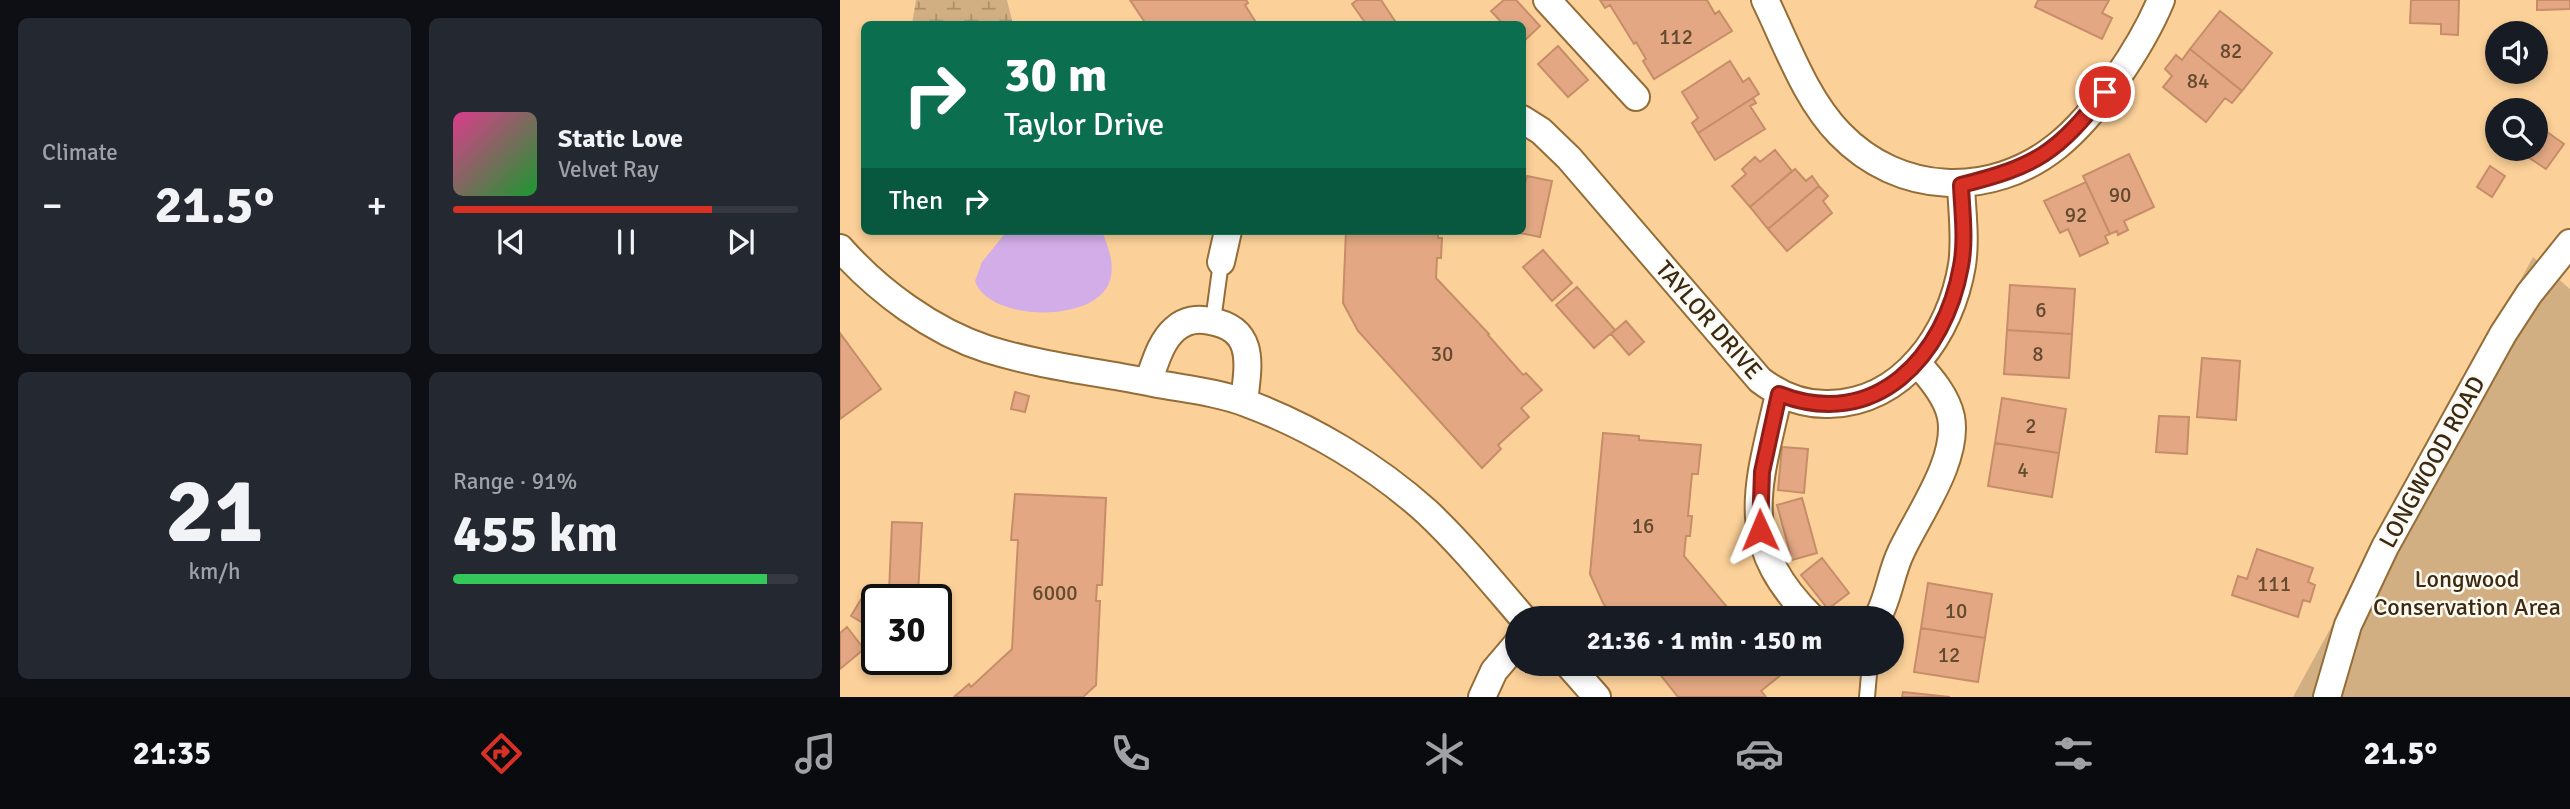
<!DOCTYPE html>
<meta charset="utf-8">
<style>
:root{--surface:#171b24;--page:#242831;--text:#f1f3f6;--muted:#9ea1a6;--line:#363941;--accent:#d93025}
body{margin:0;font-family:Signika,sans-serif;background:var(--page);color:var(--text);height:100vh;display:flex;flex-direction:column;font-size:26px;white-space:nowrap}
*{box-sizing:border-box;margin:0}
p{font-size:23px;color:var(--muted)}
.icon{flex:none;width:38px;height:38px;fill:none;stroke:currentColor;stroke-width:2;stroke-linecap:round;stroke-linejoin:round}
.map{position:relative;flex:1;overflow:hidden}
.panel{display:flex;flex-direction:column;gap:18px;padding:18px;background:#0d0f14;width:840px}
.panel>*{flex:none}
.hud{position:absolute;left:21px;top:21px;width:665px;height:214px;border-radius:10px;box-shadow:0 4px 10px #0003;background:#0b6e4f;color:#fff;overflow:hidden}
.buttons{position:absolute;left:1645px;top:21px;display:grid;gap:14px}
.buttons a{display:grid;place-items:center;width:63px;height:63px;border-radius:50%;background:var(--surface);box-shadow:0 4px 10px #0003;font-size:35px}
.speed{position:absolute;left:21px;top:584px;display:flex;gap:14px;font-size:35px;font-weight:700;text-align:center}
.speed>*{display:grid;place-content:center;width:91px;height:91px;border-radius:50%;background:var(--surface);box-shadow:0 4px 10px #0003;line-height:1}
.speed .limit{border:4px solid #111;border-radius:10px;background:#fff;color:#111}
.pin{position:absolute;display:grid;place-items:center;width:60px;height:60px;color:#fff;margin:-30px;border:4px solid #fff;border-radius:50%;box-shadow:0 2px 7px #0007}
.me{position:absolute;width:77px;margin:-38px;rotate:359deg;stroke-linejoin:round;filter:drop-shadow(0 0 5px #0008)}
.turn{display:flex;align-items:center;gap:24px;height:147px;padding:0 28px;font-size:32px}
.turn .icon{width:91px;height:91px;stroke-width:2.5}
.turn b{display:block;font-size:49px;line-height:60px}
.then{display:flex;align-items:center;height:66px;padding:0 28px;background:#0003;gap:14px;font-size:26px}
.big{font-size:52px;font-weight:700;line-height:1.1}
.panel .tile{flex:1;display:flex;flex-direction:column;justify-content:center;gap:10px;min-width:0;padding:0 24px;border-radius:10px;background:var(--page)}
.panel .dial{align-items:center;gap:0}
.dial b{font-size:91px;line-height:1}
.song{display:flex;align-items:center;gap:21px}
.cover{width:84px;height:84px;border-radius:10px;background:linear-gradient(135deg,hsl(330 70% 55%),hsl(130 70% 35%))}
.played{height:7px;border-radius:4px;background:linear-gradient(90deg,var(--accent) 75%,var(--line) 75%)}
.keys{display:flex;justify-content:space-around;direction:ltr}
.heat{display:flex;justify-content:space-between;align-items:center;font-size:38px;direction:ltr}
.charge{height:10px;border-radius:5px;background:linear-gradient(90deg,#34c759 91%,var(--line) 0)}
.panel .tiles{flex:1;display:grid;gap:18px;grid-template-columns:repeat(2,1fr)}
.trip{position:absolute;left:665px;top:606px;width:399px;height:70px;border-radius:35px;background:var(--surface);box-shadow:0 4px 10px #0003;font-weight:700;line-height:70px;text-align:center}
.tab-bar{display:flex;height:112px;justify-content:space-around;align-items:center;background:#090b0e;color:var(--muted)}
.tab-bar .icon{width:49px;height:49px}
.tab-bar .active{color:var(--accent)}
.tab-bar b{font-size:32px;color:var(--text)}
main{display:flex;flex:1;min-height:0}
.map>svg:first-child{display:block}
.wetland{fill:url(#wetland-marsh)}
.green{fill:#d2af82}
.water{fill:#d3ade8}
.building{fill:#e3a883;stroke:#c68d68;stroke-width:2}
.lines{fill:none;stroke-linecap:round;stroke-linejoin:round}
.service-casing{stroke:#946d37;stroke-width:18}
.minor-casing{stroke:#946d37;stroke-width:30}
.service{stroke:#fff;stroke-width:14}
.minor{stroke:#fff;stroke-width:26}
.route-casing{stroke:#8d1f18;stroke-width:18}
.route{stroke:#d93025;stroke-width:12}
.labels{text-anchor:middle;stroke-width:5;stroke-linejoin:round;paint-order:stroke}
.number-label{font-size:21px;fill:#644a2f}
.street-label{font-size:24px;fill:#3a2a13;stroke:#fdf9f3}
.park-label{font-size:24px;fill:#3c290e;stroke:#fdf9f3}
</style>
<main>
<section class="panel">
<div class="tiles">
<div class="tile"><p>Climate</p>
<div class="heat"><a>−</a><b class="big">21.5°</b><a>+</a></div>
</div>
<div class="tile">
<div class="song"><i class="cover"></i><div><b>Static Love</b><p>Velvet Ray</p></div></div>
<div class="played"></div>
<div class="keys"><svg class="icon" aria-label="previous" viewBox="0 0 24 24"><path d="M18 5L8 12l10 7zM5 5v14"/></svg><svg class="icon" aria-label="pause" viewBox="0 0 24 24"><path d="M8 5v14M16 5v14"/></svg><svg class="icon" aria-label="next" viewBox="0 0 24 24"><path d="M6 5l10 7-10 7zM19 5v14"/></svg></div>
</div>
<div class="tile dial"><b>21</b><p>km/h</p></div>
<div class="tile"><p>Range · 91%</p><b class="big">455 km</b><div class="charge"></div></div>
</div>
</section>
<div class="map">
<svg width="1730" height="697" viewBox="0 0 1730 697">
<defs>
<pattern id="wetland-marsh" width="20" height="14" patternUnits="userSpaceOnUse" patternTransform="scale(1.75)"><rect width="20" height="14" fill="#d2af82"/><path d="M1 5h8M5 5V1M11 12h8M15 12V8" fill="none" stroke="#ab8f69"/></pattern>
</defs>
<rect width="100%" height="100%" fill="#fcd199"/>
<path class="wetland" d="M76 0H167L173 24H72Z"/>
<path class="green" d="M1693 257 1730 289V697H1453Z"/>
<path class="water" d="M167 231H262C268 247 276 265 269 283 253 324 148 321 135 281L142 262Z"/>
<path class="building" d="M290 0H406L408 3 405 5 417 24H306Z
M517 0H541L557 24H526L512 4Z
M664 0H676L700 26 682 43V24H663L651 11Z
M760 0H867L875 14 879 11 892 31 814 79 803 61 806 59 796 42 794 44 770 5 765 8Z
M1198 0H1269L1262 13 1272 18 1262 39 1195 7Z
M1571 0H1619L1618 35 1601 34V24L1570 23Z
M1697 0H1730V9L1697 10Z
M1380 11 1432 53 1402 91 1350 49Z
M718 46 748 80 728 97 698 64Z
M1350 49 1402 91 1392 103 1385 98 1366 122 1323 87 1332 76 1325 69 1336 55 1342 60Z
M890 61 903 82 909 78 919 94 858 133 852 123 858 118 842 92Z
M913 98 916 103 910 106 925 129 875 160 858 133Z
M1696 124 1724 144 1706 169 1676 149H1696Z
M935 150 952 171 910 207 892 186 906 174 902 169 915 157 920 162Z
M1289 154 1314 207 1284 221 1288 230 1278 235 1277 231 1270 234 1243 176Z
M1650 166 1665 176 1652 197 1637 187Z
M955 169 966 181 972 176 979 186 928 229 910 207Z
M687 176 712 181 700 237 675 232 682 231V194Z
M1246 182 1270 234 1265 236 1268 243 1240 256 1228 229 1220 233 1204 201Z
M979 186 988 196 983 201 992 213 947 251 928 229Z
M506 231H598V238H602L601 258H597L596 278 649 334 648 335 683 375 686 373 702 390 681 408 689 417 658 445 661 449 642 468 518 331 503 303Z
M703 250 732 283 712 301 683 267Z
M1170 285 1235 289 1232 334 1167 330Z
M737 287 775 330 754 348 716 305Z
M786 321 804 342 789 355 771 334Z
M1167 330 1232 334 1229 378 1164 374Z
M0 333 41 389 0 419Z
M1362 358 1400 361 1396 420 1357 417Z
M175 392 189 396 185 412 171 409Z
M1162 398 1226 409 1219 453 1155 443Z
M1319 416 1349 417 1347 454 1316 452Z
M763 433 799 436V440L861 445 858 474H852L848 516H852L850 536H846L844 556 893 614V618H774L763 603 750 574Z
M1155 443 1219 453 1212 497 1148 486Z
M942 447 968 449 964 493 938 490Z
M175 494 266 498 262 585H257L256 601H260L256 685 243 697H114L129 684 131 687 172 649 178 540H171Z
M962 498 977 553 952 560 937 505Z
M52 522 82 523 78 594 49 593Z
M1417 549 1473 568 1468 582 1475 585 1470 602 1463 600 1458 617 1392 595 1398 576 1407 579Z
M982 558 1009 593 988 609 961 575Z
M1088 583 1152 594 1145 638 1081 628Z
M23 596 37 604V631L11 616Z
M7 627 24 649 0 669V633Z
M1081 628 1145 638 1138 682 1074 672Z
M811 663H934L942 674 921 691 926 697H838Z
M1063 692 1110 697H1062Z"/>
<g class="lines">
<g class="service-casing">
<path id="service" d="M373 321 381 262
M1027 697 1030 663"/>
</g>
<g class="minor-casing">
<path id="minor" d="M707 0 796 97
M925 0C947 45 965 98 1000 134 1059 195 1151 199 1217 146 1256 115 1302 46 1321 0
M682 119 701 131 729 158 920 380C941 396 963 405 989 404 1063 403 1111 333 1122 265 1126 239 1122 211 1121 185
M0 248C38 291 92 331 147 349 201 366 258 372 313 383 344 389 377 392 406 403 471 427 536 466 587 512 622 545 652 582 683 618
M381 262 388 231
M308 382C315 364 320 342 335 329 345 320 358 318 370 321 417 329 408 366 404 402
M939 394C918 487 895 542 972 618
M1037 618C1048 601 1051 572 1061 552 1078 515 1119 460 1111 417 1107 397 1091 378 1077 363
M727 663 757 697
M642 697 654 671 677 644
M1487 697 1508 625 1545 547 1663 334 1689 294 1730 243"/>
</g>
<use href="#service" class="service"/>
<use href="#minor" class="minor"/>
</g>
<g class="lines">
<g class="route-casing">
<path id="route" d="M920 530 922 472 939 394C1036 432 1105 356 1121 266 1126 240 1122 211 1121 185 1197 166 1217 153 1265 92"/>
</g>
<use href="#route" class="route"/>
</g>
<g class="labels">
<g class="number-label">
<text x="836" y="44">112</text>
<text x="1391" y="58">82</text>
<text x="1358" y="88">84</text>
<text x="1280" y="202">90</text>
<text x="1236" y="222">92</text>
<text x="1201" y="317">6</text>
<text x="602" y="361">30</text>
<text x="1198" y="361">8</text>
<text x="1191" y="433">2</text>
<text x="1183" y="477">4</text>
<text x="803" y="533">16</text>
<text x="1434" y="591">111</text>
<text x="215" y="600">6000</text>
<text x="1116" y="618">10</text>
<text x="1109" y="662">12</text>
</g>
<g class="street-label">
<text transform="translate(869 320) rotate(49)" y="8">TAYLOR DRIVE</text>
<text transform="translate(1592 462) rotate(-61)" y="8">LONGWOOD ROAD</text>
</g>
<g class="park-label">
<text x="1627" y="587">Longwood<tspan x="1627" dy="28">Conservation Area</tspan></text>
</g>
</g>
</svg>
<div class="buttons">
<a><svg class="icon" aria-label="sound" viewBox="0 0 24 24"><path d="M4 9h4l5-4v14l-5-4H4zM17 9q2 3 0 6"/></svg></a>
<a><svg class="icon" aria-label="search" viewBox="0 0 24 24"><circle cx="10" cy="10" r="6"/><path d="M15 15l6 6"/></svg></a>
</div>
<div class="speed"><div class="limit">30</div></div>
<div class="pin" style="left:1265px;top:92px;background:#d93025"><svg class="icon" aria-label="arrive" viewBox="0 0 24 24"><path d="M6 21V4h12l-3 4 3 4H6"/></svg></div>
<svg class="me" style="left:920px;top:530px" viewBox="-20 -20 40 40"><path d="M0-17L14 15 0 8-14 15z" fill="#d93025" stroke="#fff" stroke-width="4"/></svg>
<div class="trip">21:36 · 1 min · 150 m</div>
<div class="hud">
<div class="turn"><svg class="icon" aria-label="right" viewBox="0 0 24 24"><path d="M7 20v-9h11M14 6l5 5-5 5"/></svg><div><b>30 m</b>Taylor Drive</div></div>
<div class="then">Then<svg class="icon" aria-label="right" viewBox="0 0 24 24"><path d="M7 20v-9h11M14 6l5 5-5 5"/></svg></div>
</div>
</div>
</main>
<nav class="tab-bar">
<b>21:35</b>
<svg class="icon active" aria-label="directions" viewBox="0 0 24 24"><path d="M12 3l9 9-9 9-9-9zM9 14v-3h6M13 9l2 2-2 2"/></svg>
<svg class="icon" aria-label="music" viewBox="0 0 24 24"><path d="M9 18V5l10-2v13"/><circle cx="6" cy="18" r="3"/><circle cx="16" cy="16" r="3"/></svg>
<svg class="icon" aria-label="phone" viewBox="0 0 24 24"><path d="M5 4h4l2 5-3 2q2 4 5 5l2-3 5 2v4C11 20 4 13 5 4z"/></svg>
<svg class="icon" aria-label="climate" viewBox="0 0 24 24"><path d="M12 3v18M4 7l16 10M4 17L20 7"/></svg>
<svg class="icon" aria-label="car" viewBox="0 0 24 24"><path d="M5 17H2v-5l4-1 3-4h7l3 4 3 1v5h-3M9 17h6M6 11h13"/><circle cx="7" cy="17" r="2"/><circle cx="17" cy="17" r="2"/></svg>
<svg class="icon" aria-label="filters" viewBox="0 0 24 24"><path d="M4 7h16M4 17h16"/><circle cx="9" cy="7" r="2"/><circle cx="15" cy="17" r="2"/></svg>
<b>21.5°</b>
</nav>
